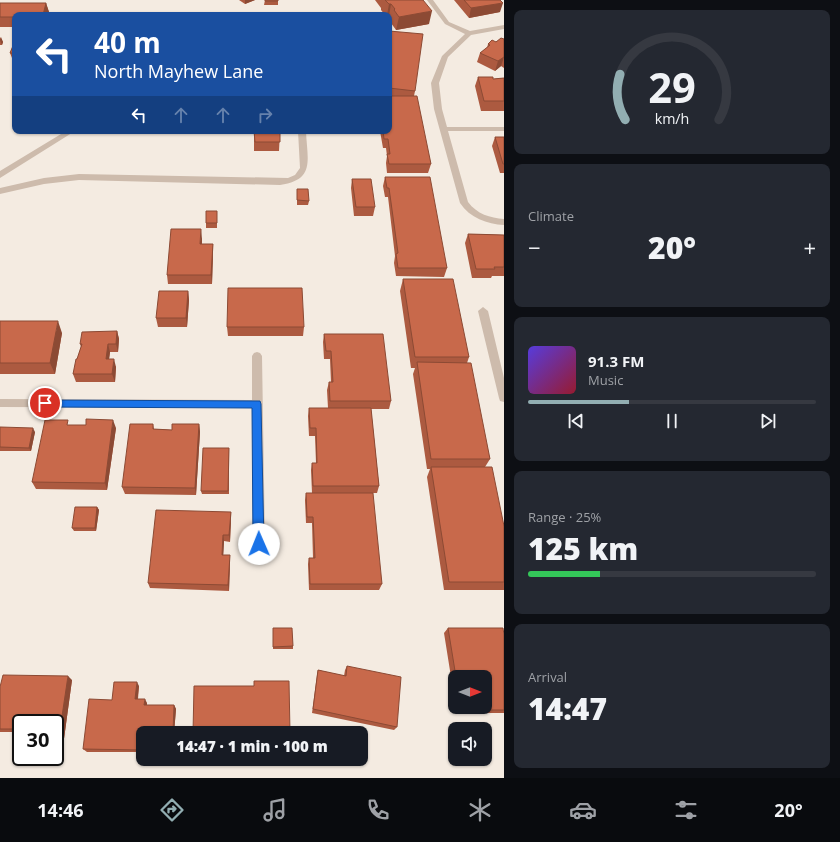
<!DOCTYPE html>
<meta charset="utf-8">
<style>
:root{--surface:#171b24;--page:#242831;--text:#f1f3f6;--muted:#9ea1a6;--line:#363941;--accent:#92aeb2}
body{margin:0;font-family:"Open Sans",sans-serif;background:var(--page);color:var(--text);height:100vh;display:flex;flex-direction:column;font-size:15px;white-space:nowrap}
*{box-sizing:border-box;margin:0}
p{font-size:13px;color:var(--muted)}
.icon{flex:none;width:22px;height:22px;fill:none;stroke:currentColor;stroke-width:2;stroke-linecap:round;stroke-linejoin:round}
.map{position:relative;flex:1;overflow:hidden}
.side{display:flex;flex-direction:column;gap:10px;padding:10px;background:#0d0f14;width:336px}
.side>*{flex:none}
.top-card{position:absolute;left:12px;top:12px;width:380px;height:122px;border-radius:8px;box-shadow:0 1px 3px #0004;background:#1a4fa0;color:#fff;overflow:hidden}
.needle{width:26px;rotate:90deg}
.controls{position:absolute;left:448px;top:670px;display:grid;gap:8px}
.controls a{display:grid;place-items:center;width:44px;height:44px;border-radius:8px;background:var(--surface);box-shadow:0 1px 3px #0004;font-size:20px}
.speed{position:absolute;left:12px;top:714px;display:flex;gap:8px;font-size:20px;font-weight:700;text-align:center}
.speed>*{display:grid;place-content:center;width:52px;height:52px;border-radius:50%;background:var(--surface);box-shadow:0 1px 3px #0004;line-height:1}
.speed .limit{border:2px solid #111;border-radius:6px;background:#fff;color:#111}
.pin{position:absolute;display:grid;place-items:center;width:34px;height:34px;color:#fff;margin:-17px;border:2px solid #fff;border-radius:50%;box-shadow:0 1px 4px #0007}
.me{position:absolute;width:44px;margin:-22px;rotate:359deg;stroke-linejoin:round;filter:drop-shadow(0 0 3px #0008)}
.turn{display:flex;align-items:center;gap:14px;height:84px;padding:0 16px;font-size:18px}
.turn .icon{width:52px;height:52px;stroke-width:2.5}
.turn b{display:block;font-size:28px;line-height:34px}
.lanes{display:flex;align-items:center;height:38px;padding:0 16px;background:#0003;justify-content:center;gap:20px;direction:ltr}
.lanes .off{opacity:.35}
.big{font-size:30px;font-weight:800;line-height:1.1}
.side .tile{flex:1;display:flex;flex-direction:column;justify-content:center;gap:6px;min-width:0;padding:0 14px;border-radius:8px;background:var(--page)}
.side .dial{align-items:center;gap:0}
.dial svg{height:104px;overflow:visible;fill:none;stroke:var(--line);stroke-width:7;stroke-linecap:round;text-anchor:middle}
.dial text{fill:var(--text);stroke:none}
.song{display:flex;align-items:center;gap:12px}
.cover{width:48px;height:48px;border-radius:6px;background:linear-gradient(135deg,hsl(250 70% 55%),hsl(350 70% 35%))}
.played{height:4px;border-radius:2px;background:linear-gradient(90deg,var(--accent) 35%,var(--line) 35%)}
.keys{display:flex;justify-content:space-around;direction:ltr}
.heat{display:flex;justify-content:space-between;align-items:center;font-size:22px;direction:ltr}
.charge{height:6px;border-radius:3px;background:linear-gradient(90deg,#34c759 25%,var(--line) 0)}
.trip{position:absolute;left:136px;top:726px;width:232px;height:40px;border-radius:8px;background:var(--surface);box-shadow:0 1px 3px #0004;font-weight:800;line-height:40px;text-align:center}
.dock{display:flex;height:64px;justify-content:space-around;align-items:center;background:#090b0e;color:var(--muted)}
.dock .icon{width:28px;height:28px}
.dock .current{color:var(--accent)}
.dock b{font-size:18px;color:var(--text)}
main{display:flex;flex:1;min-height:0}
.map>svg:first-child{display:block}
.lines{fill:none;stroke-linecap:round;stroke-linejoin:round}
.minor{fill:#cdbbac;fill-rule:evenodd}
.wall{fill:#ac5a40}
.shaded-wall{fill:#8c4a34}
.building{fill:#c8694b;stroke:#8c4a34}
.route{fill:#1a73e8;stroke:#114b97}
</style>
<main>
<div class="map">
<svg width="504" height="778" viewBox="0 0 504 778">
<rect width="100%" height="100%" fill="#f4ebe1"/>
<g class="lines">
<path class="minor" d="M427 0H433L449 22 470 31 504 25V29L471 35 448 57 439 83 442 109 447 127H504V131H448L468 202C477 214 490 218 504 219V225C487 224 470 218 460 203L434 109 431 83 442 56 465 34 445 24Z
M66 131H75L0 178V171Z
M298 131H306C307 159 316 180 280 185L79 180 44 184 0 194V188L44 178 79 174 288 178 295 175 300 168Z
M483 307 488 311 504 378V402L500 401 499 398 478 311Z
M257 352 260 353 262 356 265 544 263 548 259 549 255 548 253 544 252 408 0 407V399L252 400V356L254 353Z"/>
</g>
<path class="wall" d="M239 0H255L245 4Z
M265 0H278V5H264Z
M375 0H423L429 24 396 30 391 23 392 21 389 17V15H385L381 10V8Z
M454 0H500V12L469 18Z
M0 3H46L49 12 48 15H15V27H0Z
M389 31 415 91 414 96 431 164 428 173H387L386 163 387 156 386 148H383L380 131H389Z
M0 37 3 42 2 45H0Z
M504 39V68L501 66 495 71 477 62 480 53 487 48 488 44Z
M15 41V58H12L10 53Z
M478 77 493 79 504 78V111H481L475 86Z
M254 131H280L279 151H254Z
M495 137H504V173H500L492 146Z
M385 177 447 268 444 277 396 276 394 263 395 256 388 197H385L383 186Z
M352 179 375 207 373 216H354L351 188Z
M297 189 309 201 308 205H297Z
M217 211V228H206V223Z
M468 234 504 235V276H492L491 278H472L465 243Z
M202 239V244H213V253L212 284H168L167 275Z
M403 279 469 357 467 363 490 459 485 467 504 526V590H444L427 477 430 469H427L413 374 415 368H411L400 291Z
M188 291 189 300 187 327H158L156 318Z
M0 321 62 333 55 374H0Z
M227 327H304L303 336H228Z
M117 331 119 339 118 352H110L109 359 116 367 115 382H76L73 374 81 347 80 344Z
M324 334 391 401 389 409H371L379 486 377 493H312L311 470 312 463H316L315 436H309L308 416 309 408H328L327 390 329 382H331L330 359H324L323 342Z
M153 424 154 429 172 430 199 424 200 432 196 495 125 494 122 487Z
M69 425 116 428 107 490 36 489 32 482Z
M0 427 35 432 31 451H0Z
M229 448V494H202L201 491Z
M306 493 382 584 379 590H309L308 564 309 558H313L312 523H306L305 500Z
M97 507 99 510 96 531H74L72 528Z
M231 512V518L230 542 224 541 223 555 230 561 229 591 150 588 148 583Z
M448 628 504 635V713H482L481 711H474V708H456V707H485V677H455V702L444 633Z
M273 631 293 646V649H273Z
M347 666 397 727 394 730 312 713 317 675 318 670 344 676 345 670Z
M72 680 63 746H55V723H21V746L16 743 18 732H0V687Z
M139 686 138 699 147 703V705H174L176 709 174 733H143V752H87L83 749 112 700Z"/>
<path class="shaded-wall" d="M245 0H255L245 4Z
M46 3 49 12 48 15H43Z
M503 3 500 12 469 18 471 8Z
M389 4H391L389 16 387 15Z
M432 11 429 24 396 30 399 17Z
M1 37 3 42 2 45 0 40Z
M504 57 501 66 495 71 498 61Z
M201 229 202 239 201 253 200 244Z
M213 244V253L212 284 211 275Z
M188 291 189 300 187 327 186 318Z
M58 321 62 333 55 374 50 363Z
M117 331 119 339 118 352 116 344Z
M108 344 110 352 108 367 106 359Z
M114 359 116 367 115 382 112 374Z
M113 420 116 428 107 490 105 483Z
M199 424 200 432 196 495 195 488Z
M33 428 35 432 31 451 29 448Z
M97 507 99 510 96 531 95 528Z
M231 512V518L230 542 229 535Z
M223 535 224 541 223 561 222 555Z
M230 555V561L229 591 228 585Z
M68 676 72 680 63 746 58 743Z
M137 682 139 686 137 703 135 699Z
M145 699 147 703 146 709 144 705Z
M174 705 176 709 174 733H173Z
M142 744 143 746V752L141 750Z"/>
<path class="building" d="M265 0H278V1H265Z
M385 0H423L432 11 399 17 394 10 395 9 391 4H389Z
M464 0H500L503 3 471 8Z
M0 3H46L43 15H15V17H0Z
M389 31 423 34 415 91 389 88Z
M501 38 504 39V57L498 61 480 53 490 45 488 44 492 40 496 42Z
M15 41V53H10Z
M478 77H493V79L504 78V101H484Z
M389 96H417L431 164H389L387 154H390L388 139H384L383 131H389Z
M254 131H280V142H255Z
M495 137H504V164H503Z
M385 177H430L447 268H398L396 254 398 253 389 188H387Z
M352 179H371L375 207H356Z
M297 189H308L309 201 297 200Z
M206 211H217V223H206Z
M171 229H201L200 244H213L211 275H167Z
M468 234 504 235V267H494L495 269H476Z
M403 279H453L469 357H415Z
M228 288H302L304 327H227Z
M159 291H188L186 318H156Z
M0 321H58L50 363H0Z
M117 331 116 344H108L106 359H114L112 374H73L76 359H77L82 344H80L82 332Z
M324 334H383L391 401H330L329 382H333L331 351H326Z
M417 362 471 363 490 459H431Z
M309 408H371L379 486H313L312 463H317L316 428H310Z
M86 419 113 420 105 483 32 482 45 420H68L67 425H86Z
M130 424H153V429L172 430V424H199L195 488 122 487Z
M0 427 33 428 29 448 0 447Z
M203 448H229L228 491H201Z
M431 467H492L504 526V582H449Z
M306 493H373L382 584H310L309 558H315L313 517H307Z
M75 507H97L95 528H72Z
M156 510 231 512 229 535H223L222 555H230L228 585 148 583Z
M273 628H292L293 646 273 647Z
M448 628H503L504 635V710H487L486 708H479V707H485V677H456Z
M347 666 401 677 397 727 313 709 318 670 346 676Z
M3 675 68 676 58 743H55V723H21V743H16L18 729H0V687Z
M254 681H289L290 733H193L194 686H254Z
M114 682H137L135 699H145L144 705H174L173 733H143V745L142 744 141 750 83 749 89 699 112 700Z"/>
<path class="route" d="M45 400 260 401 261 404 264 544 262 547 259 549 255 547 253 544 252 408 45 407 42 406 41 403 42 401Z"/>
</svg>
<div class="controls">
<a><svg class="needle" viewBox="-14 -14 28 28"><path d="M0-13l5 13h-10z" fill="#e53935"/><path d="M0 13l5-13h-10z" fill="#9ea1a6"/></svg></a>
<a><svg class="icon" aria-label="sound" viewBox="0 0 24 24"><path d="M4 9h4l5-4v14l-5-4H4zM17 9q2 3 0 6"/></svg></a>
</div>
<div class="speed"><div class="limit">30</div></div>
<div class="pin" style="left:45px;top:403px;background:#d93025"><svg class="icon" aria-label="arrive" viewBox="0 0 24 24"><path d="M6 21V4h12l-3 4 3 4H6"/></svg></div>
<svg class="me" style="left:259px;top:544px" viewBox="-20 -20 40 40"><circle r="19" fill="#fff"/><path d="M0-13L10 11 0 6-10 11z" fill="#1a73e8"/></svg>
<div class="trip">14:47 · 1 min · 100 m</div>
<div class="top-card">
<div class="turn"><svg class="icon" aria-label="left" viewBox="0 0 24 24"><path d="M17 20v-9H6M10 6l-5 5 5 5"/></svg><div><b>40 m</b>North Mayhew Lane</div></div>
<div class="lanes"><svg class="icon" aria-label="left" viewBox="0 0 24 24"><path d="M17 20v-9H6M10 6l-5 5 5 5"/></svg><svg class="icon off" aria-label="ahead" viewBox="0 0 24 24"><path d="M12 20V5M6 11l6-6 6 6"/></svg><svg class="icon off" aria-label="ahead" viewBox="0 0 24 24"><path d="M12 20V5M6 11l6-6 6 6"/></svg><svg class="icon off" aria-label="right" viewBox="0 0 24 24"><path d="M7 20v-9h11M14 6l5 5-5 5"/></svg></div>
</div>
</div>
<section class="side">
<div class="tile dial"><svg viewBox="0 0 100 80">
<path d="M14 69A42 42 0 1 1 86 69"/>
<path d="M14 69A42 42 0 0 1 10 34" stroke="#92aeb2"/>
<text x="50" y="56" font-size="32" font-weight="700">29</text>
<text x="50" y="72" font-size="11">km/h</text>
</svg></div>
<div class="tile"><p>Climate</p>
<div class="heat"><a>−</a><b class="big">20°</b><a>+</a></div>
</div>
<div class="tile">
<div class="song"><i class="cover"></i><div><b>91.3 FM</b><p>Music</p></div></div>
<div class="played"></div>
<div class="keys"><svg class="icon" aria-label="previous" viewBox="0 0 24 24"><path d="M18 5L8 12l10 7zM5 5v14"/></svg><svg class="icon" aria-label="pause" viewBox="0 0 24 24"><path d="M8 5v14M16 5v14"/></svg><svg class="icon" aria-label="next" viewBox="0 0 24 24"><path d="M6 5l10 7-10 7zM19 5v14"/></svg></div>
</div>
<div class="tile"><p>Range · 25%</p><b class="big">125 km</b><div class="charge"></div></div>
<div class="tile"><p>Arrival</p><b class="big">14:47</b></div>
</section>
</main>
<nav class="dock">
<b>14:46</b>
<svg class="icon current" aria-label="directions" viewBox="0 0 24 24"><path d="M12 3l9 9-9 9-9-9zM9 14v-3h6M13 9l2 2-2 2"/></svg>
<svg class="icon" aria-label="music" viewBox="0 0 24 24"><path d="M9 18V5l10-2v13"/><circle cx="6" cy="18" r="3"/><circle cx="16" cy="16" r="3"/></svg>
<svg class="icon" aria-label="phone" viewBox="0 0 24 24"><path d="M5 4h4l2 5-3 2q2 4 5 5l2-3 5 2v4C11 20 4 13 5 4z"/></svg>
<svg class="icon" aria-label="climate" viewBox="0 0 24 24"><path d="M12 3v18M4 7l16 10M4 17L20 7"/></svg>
<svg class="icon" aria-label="car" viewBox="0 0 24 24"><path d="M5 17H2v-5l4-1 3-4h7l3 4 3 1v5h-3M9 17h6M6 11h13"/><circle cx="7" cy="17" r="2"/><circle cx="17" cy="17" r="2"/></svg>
<svg class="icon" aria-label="filters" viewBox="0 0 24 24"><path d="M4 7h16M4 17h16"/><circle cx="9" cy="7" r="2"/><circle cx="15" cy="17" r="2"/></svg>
<b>20°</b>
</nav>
